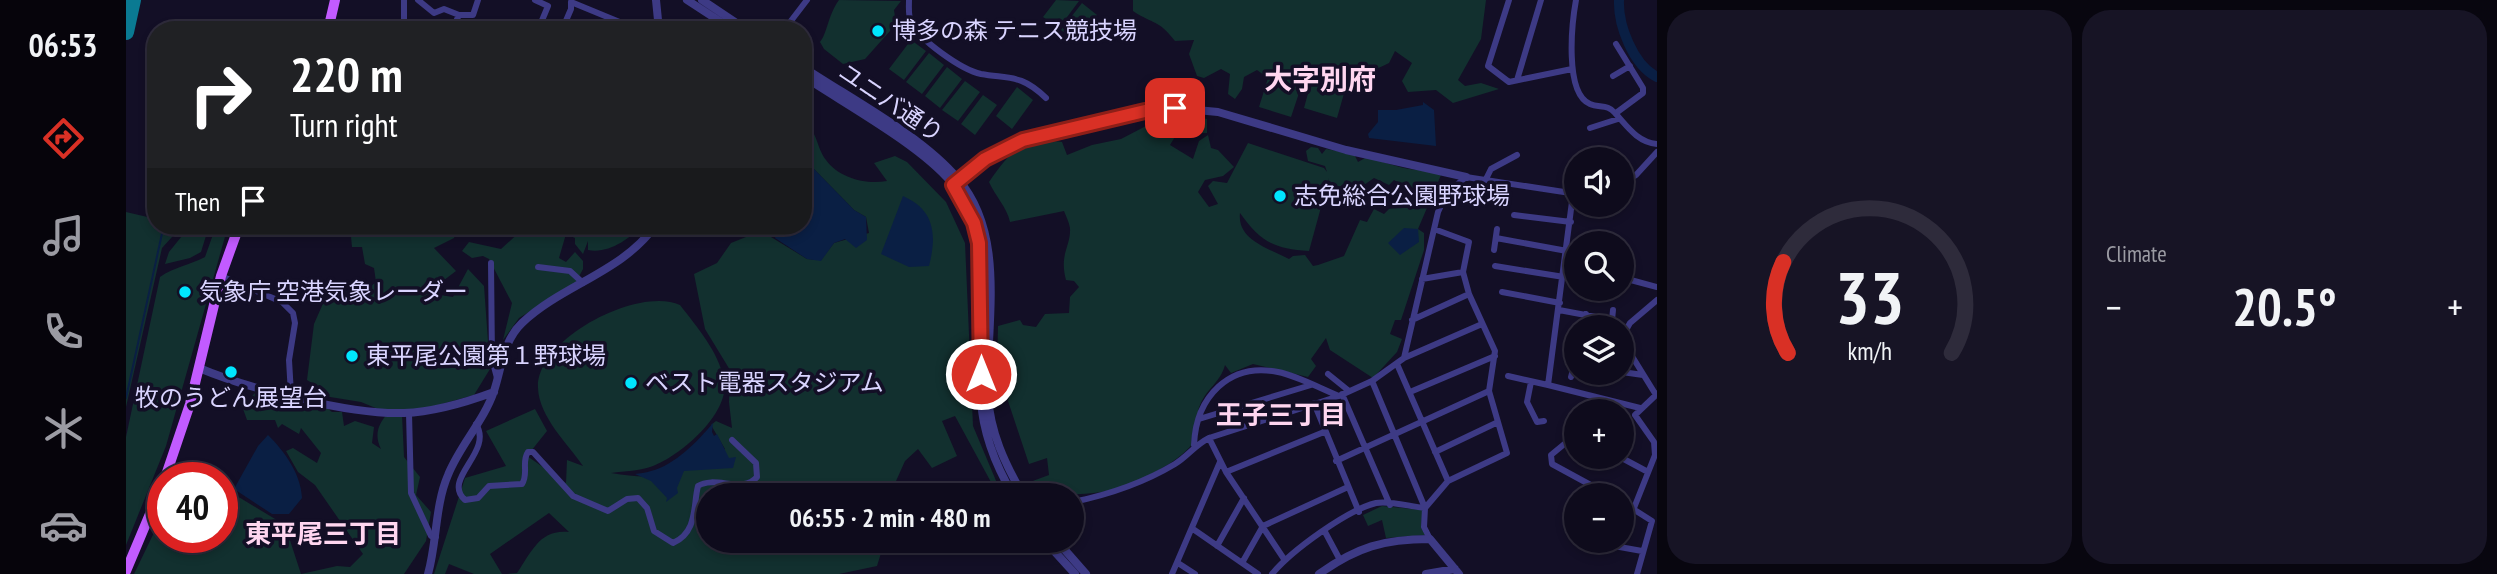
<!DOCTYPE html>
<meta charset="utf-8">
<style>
:root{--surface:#0e0b1c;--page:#171425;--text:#f1f3f6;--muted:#9b9ba3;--line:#2e2b3b;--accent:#d93025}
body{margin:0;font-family:"PT Sans Narrow","Noto Sans JP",sans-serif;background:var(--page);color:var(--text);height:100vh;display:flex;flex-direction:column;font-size:26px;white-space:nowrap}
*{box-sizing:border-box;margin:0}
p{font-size:23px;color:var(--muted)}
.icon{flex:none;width:38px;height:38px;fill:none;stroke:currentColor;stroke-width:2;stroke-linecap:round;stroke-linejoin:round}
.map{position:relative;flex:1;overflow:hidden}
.sheet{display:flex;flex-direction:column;gap:10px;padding:10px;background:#08060f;width:840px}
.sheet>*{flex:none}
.top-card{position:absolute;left:21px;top:21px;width:665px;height:214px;border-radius:28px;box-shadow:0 4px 10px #0003,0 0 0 2px var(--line);background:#202124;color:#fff;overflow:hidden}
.tools{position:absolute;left:1438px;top:147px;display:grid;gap:14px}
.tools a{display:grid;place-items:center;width:70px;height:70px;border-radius:50%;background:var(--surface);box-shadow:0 4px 10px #0003,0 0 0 2px var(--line);font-size:35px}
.speed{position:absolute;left:21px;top:462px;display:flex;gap:14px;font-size:35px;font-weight:700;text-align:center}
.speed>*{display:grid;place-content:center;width:91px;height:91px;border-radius:50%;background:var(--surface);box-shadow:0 4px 10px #0003,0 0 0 2px var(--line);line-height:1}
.speed .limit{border:10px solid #d22;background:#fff;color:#111}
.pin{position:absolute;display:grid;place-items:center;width:60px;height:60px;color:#fff;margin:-30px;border-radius:14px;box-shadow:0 4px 10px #0006}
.me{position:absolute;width:77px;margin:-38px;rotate:0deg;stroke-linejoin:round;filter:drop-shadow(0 0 5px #0008)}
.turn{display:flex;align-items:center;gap:24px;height:147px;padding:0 28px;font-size:32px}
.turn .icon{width:91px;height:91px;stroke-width:2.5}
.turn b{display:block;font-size:49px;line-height:60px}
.then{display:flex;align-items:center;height:66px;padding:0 28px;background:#0003;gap:14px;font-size:26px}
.big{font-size:52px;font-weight:700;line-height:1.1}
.sheet .tile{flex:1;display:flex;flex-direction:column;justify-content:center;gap:10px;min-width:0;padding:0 24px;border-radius:28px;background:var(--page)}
.sheet .dial{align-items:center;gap:0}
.dial svg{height:182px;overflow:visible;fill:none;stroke:var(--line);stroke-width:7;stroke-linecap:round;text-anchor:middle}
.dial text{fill:var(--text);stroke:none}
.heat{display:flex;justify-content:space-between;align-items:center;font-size:38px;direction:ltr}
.sheet .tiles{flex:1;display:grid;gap:10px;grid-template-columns:repeat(2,1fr)}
.trip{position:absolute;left:570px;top:483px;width:388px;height:70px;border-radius:35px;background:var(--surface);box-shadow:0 4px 10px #0003,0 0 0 2px var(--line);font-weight:700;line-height:70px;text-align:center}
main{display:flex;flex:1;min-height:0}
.tabs{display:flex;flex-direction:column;width:126px;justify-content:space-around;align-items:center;background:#06040b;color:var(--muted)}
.tabs .icon{width:49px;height:49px}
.tabs .on{color:var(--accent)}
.tabs b{font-size:32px;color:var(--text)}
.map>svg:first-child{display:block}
.green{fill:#12302f;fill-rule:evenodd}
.water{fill:#0a1f44}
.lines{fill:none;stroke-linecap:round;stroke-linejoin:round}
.stream{stroke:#0a1f44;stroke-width:2}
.river{stroke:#0a1f44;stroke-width:10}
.taxiway{stroke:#0a7a92;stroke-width:16}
.minor{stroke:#3d3a85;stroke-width:6}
.tertiary{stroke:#3d3a85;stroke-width:8}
.primary{stroke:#c25bff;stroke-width:10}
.route-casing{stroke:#8d1f18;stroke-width:18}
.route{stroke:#d93025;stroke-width:12}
.poi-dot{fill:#00e5ff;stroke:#130f26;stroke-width:2.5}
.labels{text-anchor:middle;stroke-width:7;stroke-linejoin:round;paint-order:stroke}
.poi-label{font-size:24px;fill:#d9d4ff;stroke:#130f26;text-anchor:start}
.street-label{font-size:24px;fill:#d9d4ff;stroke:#130f26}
.neighbourhood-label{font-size:26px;font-weight:bold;fill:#ffd6f0;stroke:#130f26}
.quarter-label{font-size:28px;font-weight:bold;fill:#ffd6f0;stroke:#130f26}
</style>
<main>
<nav class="tabs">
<b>06:53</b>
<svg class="icon on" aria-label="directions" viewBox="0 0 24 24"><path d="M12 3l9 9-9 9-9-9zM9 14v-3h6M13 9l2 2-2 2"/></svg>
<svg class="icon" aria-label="music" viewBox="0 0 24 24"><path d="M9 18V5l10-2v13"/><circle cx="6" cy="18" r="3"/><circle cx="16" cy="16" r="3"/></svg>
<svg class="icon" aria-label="phone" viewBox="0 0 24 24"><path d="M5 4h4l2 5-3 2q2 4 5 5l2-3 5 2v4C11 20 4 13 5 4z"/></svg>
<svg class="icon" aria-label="climate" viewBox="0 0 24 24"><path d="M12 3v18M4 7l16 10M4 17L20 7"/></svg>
<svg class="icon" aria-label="car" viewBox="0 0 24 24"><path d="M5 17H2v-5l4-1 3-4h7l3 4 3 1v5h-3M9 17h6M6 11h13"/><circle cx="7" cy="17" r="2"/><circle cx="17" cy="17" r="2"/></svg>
</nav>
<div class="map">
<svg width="1531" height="574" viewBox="0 0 1531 574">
<rect width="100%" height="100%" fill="#130f26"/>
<path class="green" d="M713 0 775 1 768 10 769 17 764 31 739 59 717 64 698 49 694 42C701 34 702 15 713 0Z
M930 0 953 1 933 28 917 17Z
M1007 0H1360L1355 39 1332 80 1339 86 1355 83 1373 89 1327 103 1310 90 1282 92 1276 81 1286 63 1269 51 1263 63C1250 69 1232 79 1218 79 1207 79 1200 70 1190 72L1221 83 1211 118 1178 108 1187 75 1176 84 1165 117 1133 107 1142 78 1131 70 1118 77 1116 89 1109 99 1102 94 1104 74 1095 69 1078 78 1071 76 1063 54 1068 40 1049 41C1032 19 1028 25 1007 11Z
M956 3 971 15 951 42 935 30Z
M785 40 800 51 778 80 763 69Z
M803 53 818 65 796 94 780 82Z
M821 67 836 79 814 108 799 96Z
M839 81 854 92 832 121 816 110Z
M891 87 907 100 886 129 870 116Z
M857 95 871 105 849 135 835 124Z
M1043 114H1060L1081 119V133H1069L1066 129 1068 123 1055 119 1056 125 1044 145 1067 159 1073 141 1082 135 1085 148 1092 150 1108 167 1097 176 1079 180 1072 192 1083 207 1092 204 1082 186 1087 181 1101 183 1122 143 1198 168 1201 172 1199 166 1182 161 1180 151 1185 147 1192 148 1196 154 1200 149 1228 154 1232 162 1241 157C1263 163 1291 176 1312 167L1315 175 1292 229 1298 233V250L1275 320H1269L1264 334 1276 339 1271 352 1247 378 1204 350 1200 338 1185 359 1190 366 1182 377 1127 364 1105 373 1099 365C1094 383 1081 388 1074 405 1069 415 1075 426 1071 436 1061 461 1002 488 976 492 953 495 932 495 907 495L904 482 923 475 921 458 903 464 882 401 887 380 871 372 872 326 894 320 897 325 910 327 919 314 943 313 944 297 953 287 948 281 940 280C933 253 945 247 944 228 943 222 940 216 938 211L884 222C881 207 869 196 863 182 884 152 896 137 936 142L941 155 966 145 995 139ZM1203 178 1200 195 1212 190 1217 201 1221 200 1226 186 1238 185 1248 178 1263 185 1268 180 1286 190 1283 204 1263 209 1258 214 1248 209 1241 222 1234 220 1218 256 1192 265 1187 266 1179 255 1167 256 1163 259C1142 248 1111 240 1114 213 1134 241 1147 249 1183 251Z
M688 134C692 142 694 153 700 160 713 178 740 185 761 181L748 163 769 156 781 162 820 202 839 243 847 426 876 495H872L829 416 816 421 831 456 806 468 792 449 779 461 766 490 767 495H583V541H775L773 550 755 553 751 566 713 574H380L391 573C406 551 414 529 443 532L423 513 364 554 376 574H348L323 564 319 574H308L339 478 380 466 360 431 409 409 421 431 401 456 440 483 441 460 457 466C442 444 413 417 412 388 410 339 512 286 554 305 571 327 592 351 598 379 605 413 555 455 527 466 513 471 499 471 485 473 536 482 555 473 599 449L585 425 590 421 606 428 603 402 604 370 579 329 568 274 591 263 605 243 635 231 681 259 695 260 708 243 743 233 740 217 728 210 688 169Z
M0 212 30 219V226H56L36 248 0 407Z
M64 226H83L75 252 64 258 39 264 43 252Z
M90 226H102L40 446 0 545V437L34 277C48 267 64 265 79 257Z
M224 226H333L328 238 308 248 330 271 301 293 327 297 342 269 358 286 364 369 348 395 276 415 278 457 294 477 290 495 305 512 300 541 278 574H8L37 514V537H96V495L111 496 159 525 175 574 211 566 224 567 237 554 189 485 172 472 160 451 167 448 191 463 195 453 175 428 173 434 156 424 152 428 149 420H121L116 406 134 388 148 394 153 389 191 400 206 412H216L218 426 229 421 248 427 246 443 255 449C248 435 252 424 262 413L235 402 192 395 194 388 181 380 188 324 199 299 216 291H239L250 282 248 268 239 264 236 247H226Z
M395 226H461L463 234 464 226H517C502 239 483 254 462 250V241L457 254 449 244V238L440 234 433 258 440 262 449 252 457 261V269L449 284 393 318 377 340 386 303 363 259 357 256 346 258 336 251 343 242 375 249 397 229Z
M1256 506 1297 510 1295 527 1299 535 1260 538 1256 520 1242 526 1237 515Z"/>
<path class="water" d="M1297 102 1308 110 1310 146 1243 138 1242 134 1252 122V110H1270L1297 105Z
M688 169 728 210 740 217 741 240 730 248 719 239 708 243 695 261 681 259 649 238 652 226H677V180Z
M777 196C809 210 811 235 803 266L783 267 755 254Z
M1278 228 1292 229 1293 242 1274 255 1262 243Z
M587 423 586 432 588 436 591 434 603 458 610 457 607 468 558 471 551 488 552 493 540 502 541 498 525 481 509 474C514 473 519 473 525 471 549 465 572 441 587 423Z
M142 435C159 452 175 474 176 498L163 514H146L108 489 132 446Z"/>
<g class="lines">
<path class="stream" d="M0 398 37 229 71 236 73 226"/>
<path class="river" d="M1493 0C1492 25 1507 65 1531 77"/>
<path class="taxiway" d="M0 32 7 0"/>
<path class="minor" d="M292 0 308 13 318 9 333 15
M409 0 422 6 412 30
M783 0C783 7 782 15 785 22 793 40 836 70 855 74 884 79 895 74 920 98
M1383 0 1362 66 1383 82 1446 69
M1450 0C1446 22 1438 93 1464 104 1473 108 1482 104 1489 113 1501 126 1511 142 1531 144
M445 2 513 30
M438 25 448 30
M278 30V0
M326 30 333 15H347L352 0
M436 30 445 9V2
M658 30 681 0
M1490 44 1517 88V93L1490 113
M1487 76 1504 66
M1391 80 1415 0
M1464 128 1492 119
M1360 179 1365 169 1391 155
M1496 184 1510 175 1531 152
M1447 194 1422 385 1514 408
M1388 215 1445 222
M1370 238 1441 251
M1368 250 1371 229
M365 263 366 359 371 378
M1369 266 1438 277
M412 267 444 271 457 283
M95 276 156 302 167 313 169 323 163 360 165 394
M1296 279 1337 272
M1501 279 1531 287
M1376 292 1434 303
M1433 310 1486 320 1487 310
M1286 320 1343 294
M1457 327 1460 314
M1496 337 1504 323 1531 300
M1496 340 1530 395
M1278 358 1312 212 1321 193 1340 177 1451 194
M1271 364 1322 481
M1496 372 1517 375
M1202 374 1223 391
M1382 376 1422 385
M1445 377 1451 355
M1246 381 1299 508 1298 527 1304 539
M1405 382 1401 402 1411 422 1418 421
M1284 392 1369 356
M1216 394 1264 505
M1188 403 1233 512
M283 413 285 493 305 536 310 537
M1073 419 1185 385
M350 424C368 452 315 479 339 500L352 498 363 486 396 484C403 474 395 462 402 452H407L447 496 482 511 501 499 512 498 521 508 528 531 547 543C572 532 567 505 572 486 589 475 617 494 631 477L630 463 606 440
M1083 438 1100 472 1158 559
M1451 439 1442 441 1425 455 1426 464 1483 495
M1068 445C1070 397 1103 362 1152 372 1172 376 1193 388 1213 396
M1309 452 1370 423
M1494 457 1522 472
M1210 461 1363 391
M1100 472 1198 432
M947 502C981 495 1019 482 1049 464 1062 456 1069 445 1083 438L1213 396 1246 381 1278 358 1356 324
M1496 502 1526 521 1511 574
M1299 508 1322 481 1381 453 1363 391 1369 351 1343 294 1337 272 1343 242 1308 229
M1508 508 1529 455 1528 442 1509 415 1531 394
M1067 529 1132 574
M1198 530 1214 560
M1477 544 1516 551
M1091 546 1118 498
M1052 563 1069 574
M1116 563 1137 526 1222 487
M1046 574 1094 462
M1146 574C1165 551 1221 510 1250 503 1263 500 1285 507 1299 508"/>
<path class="tertiary" d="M530 0 533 30
M561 0 607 30
M576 0 621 30
M677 67C725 99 796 136 832 179 882 237 859 326 862 396 864 432 879 464 897 495
M677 76C719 104 794 145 825 182 874 241 850 329 855 400 857 434 870 466 887 495
M827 185 859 159 897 140 1019 111 1049 108 1092 112 1220 150 1340 177
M73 368C123 389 225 415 278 413 307 412 341 402 368 392
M919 541 949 574
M931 541 960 574
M302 574C311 542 309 505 322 475 334 445 358 421 368 391 376 367 377 341 396 323 436 285 496 272 529 226
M1193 574C1231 547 1258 539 1304 539L1333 574
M1300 574 1329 569"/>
<path class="primary" d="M202 30 209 0
M39 478 64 404 95 276 113 226
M0 571 37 483"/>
</g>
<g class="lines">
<g class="route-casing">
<path id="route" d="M855 374 853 243 848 223 827 185 859 159 897 140 1019 111 1049 108"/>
</g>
<use href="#route" class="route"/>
</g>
<g class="poi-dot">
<circle cx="752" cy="31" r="7"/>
<circle cx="1154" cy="196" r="7"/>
<circle cx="59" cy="292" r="7"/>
<circle cx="226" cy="356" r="7"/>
<circle cx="105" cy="372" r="7"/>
<circle cx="505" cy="383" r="7"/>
</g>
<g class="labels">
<g class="poi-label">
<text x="766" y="39">博多の森 テニス競技場</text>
<text x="1168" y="204">志免総合公園野球場</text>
<text x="73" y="300">気象庁 空港気象レーダー</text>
<text x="240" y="364">東平尾公園第１野球場</text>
<text x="519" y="391">ベスト電器スタジアム</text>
<text x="105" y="406" text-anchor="middle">牧のうどん展望台</text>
</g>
<g class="street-label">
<text transform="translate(765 103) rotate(34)" y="8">ユニバ通り</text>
</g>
<g class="neighbourhood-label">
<text x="1155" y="424">王子三丁目</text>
<text x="197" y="543">東平尾三丁目</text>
</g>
<g class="quarter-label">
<text x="1194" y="89">大字別府</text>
</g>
</g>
</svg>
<div class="tools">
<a><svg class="icon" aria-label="sound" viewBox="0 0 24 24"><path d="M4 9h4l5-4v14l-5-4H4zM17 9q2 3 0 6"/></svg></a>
<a><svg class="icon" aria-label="search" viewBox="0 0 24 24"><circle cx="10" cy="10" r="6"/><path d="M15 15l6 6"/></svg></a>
<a><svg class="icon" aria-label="layers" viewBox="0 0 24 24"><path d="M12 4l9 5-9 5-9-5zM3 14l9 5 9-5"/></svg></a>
<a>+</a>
<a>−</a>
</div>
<div class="speed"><div class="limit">40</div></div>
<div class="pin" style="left:1049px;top:108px;background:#d93025"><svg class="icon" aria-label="arrive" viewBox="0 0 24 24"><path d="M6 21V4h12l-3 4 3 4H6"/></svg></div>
<svg class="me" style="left:855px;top:374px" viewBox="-20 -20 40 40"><circle r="17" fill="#d93025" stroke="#fff" stroke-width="3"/><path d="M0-11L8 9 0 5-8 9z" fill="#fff"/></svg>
<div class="trip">06:55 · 2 min · 480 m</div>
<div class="top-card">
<div class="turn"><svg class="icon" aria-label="right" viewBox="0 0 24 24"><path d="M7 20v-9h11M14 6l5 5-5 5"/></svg><div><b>220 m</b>Turn right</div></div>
<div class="then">Then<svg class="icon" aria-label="arrive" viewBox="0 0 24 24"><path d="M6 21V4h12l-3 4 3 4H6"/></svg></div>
</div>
</div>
<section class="sheet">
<div class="tiles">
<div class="tile dial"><svg viewBox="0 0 100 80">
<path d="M14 69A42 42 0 1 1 86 69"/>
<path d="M14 69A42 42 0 0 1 12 29" stroke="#d93025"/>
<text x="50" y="56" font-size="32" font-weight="700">33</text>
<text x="50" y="72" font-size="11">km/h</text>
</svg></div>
<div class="tile"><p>Climate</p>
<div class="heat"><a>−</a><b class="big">20.5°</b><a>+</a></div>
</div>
</div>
</section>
</main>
